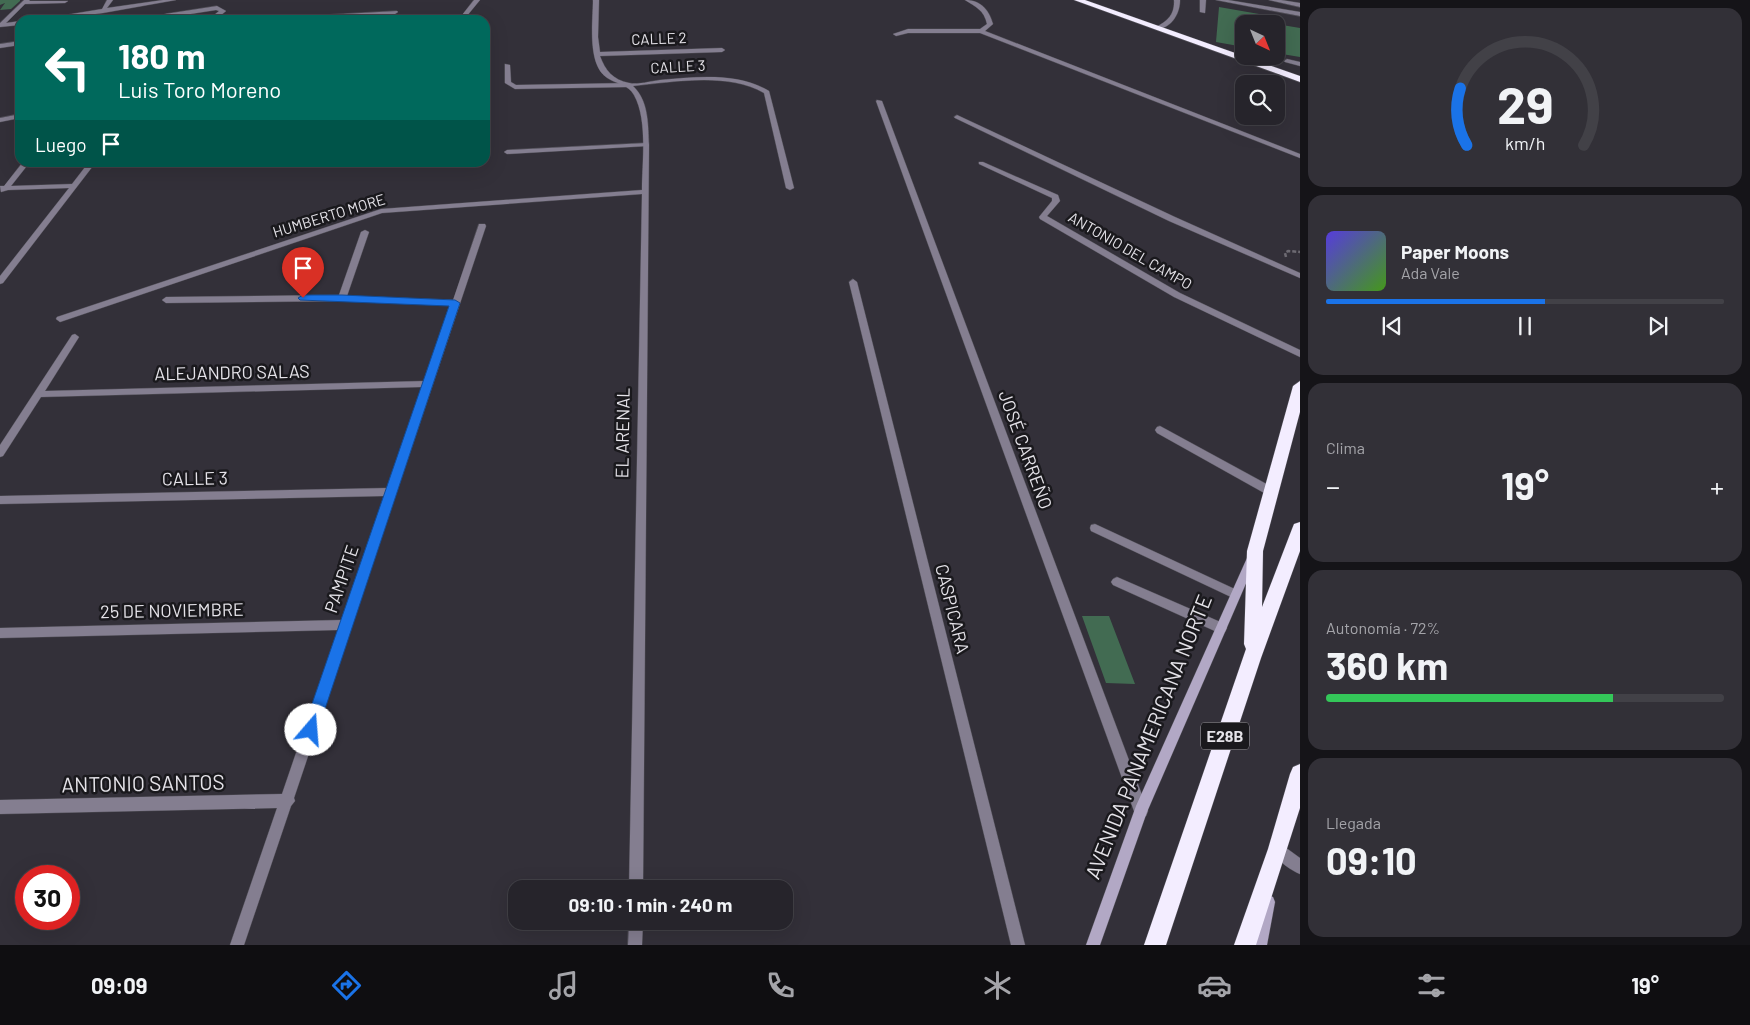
<!DOCTYPE html>
<html lang="es">
<meta charset="utf-8">
<style>
:root{--surface:#26242b;--page:#323037;--text:#f1f3f6;--muted:#a4a4a9;--line:#424147;--accent:#1a73e8}
body{margin:0;font-family:Barlow,sans-serif;background:var(--page);color:var(--text);height:100vh;display:flex;flex-direction:column;font-size:19px;white-space:nowrap}
*{box-sizing:border-box;margin:0}
p{font-size:16px;color:var(--muted)}
.icon{flex:none;width:28px;height:28px;fill:none;stroke:currentColor;stroke-width:2;stroke-linecap:round;stroke-linejoin:round}
.map{position:relative;flex:1;overflow:hidden}
.drawer{display:flex;flex-direction:column;gap:8px;padding:8px;background:#151418;width:450px}
.drawer>*{flex:none}
.top-card{position:absolute;left:15px;top:15px;width:475px;height:152px;border-radius:15px;box-shadow:0 5px 20px #0002,0 0 0 1px var(--line);background:#00695c;color:#fff;overflow:hidden}
.needle{width:32px;rotate:137deg}
.controls{position:absolute;left:1235px;top:15px;display:grid;gap:10px}
.controls a{display:grid;place-items:center;width:50px;height:50px;border-radius:10px;background:var(--surface);box-shadow:0 5px 20px #0002,0 0 0 1px var(--line);font-size:25px}
.speed{position:absolute;left:15px;top:865px;display:flex;gap:10px;font-size:25px;font-weight:700;text-align:center}
.speed>*{display:grid;place-content:center;width:65px;height:65px;border-radius:50%;background:var(--surface);box-shadow:0 5px 20px #0002,0 0 0 1px var(--line);line-height:1}
.speed .limit{border:8px solid #d22;background:#fff;color:#111}
.pin{position:absolute;display:grid;place-items:center;width:42px;height:42px;color:#fff;margin:-51px -21px;border-radius:50% 50% 50% 0;rotate:-45deg;box-shadow:0 0 5px #0007}
.pin .icon{rotate:45deg}
.me{position:absolute;width:55px;margin:-28px;rotate:18deg;stroke-linejoin:round;filter:drop-shadow(0 0 4px #0008)}
.turn{display:flex;align-items:center;gap:18px;height:105px;padding:0 20px;font-size:22px}
.turn .icon{width:65px;height:65px;stroke-width:2.5}
.turn b{display:block;font-size:35px;line-height:42px}
.then{display:flex;align-items:center;height:48px;padding:0 20px;background:#0003;gap:10px;font-size:19px}
.big{font-size:38px;font-weight:700;line-height:1.1}
.drawer .card{flex:1;display:flex;flex-direction:column;justify-content:center;gap:8px;min-width:0;padding:0 18px;border-radius:15px;background:var(--page)}
.drawer .dial{align-items:center;gap:0}
.dial svg{height:130px;overflow:visible;fill:none;stroke:var(--line);stroke-width:7;stroke-linecap:round;text-anchor:middle}
.dial text{fill:var(--text);stroke:none}
.song{display:flex;align-items:center;gap:15px}
.cover{width:60px;height:60px;border-radius:8px;background:linear-gradient(135deg,hsl(250 70% 55%),hsl(100 70% 35%))}
.played{height:5px;border-radius:2px;background:linear-gradient(90deg,var(--accent) 55%,var(--line) 55%)}
.keys{display:flex;justify-content:space-around;direction:ltr}
.heat{display:flex;justify-content:space-between;align-items:center;font-size:28px;direction:ltr}
.charge{height:8px;border-radius:4px;background:linear-gradient(90deg,#34c759 72%,var(--line) 0)}
.trip{position:absolute;left:508px;top:880px;width:285px;height:50px;border-radius:15px;background:var(--surface);box-shadow:0 5px 20px #0002,0 0 0 1px var(--line);font-weight:700;line-height:50px;text-align:center}
.tabs{display:flex;height:80px;justify-content:space-around;align-items:center;background:#0f0e11;color:var(--muted)}
.tabs .icon{width:35px;height:35px}
.tabs .current{color:var(--accent)}
.tabs b{font-size:22px;color:var(--text)}
main{display:flex;flex:1;min-height:0}
.map>svg:first-child{display:block}
.building{fill:#426b52}
.lines{fill:none;stroke-linecap:round;stroke-linejoin:round}
.lane-casing{stroke:#4f4d55;stroke-width:1}
.street-casing{stroke:#4f4d55;stroke-width:1}
.secondary-casing{stroke:#4f4d55;stroke-width:1}
.highway-casing{stroke:#4f4d55;stroke-width:1}
.path{stroke:#6d6a72;stroke-width:2.5;stroke-dasharray:4 2;stroke-linecap:butt}
.lane{fill:#847e90;fill-rule:evenodd}
.street{fill:#847e90;fill-rule:evenodd}
.secondary{fill:#b2a8c5;fill-rule:evenodd}
.highway{fill:#f3edff;fill-rule:evenodd}
.route{fill:#1a73e8;stroke:#114b97}
.labels{text-anchor:middle;stroke-width:5;stroke-linejoin:round;paint-order:stroke}
.far-street-label{font-size:15px;fill:#e5e3e9;stroke:#1a191d}
.shield{fill:#1a191d;stroke:#a8a6ac;stroke-width:1}
.shield-label{font-size:16px;font-weight:bold;fill:#e5e3e9}
.street-label{font-size:18px;fill:#e5e3e9;stroke:#1a191d}
.near-street-label{font-size:21px;fill:#e5e3e9;stroke:#1a191d}
</style>
<main>
<div class="map">
<svg width="1300" height="945" viewBox="0 0 1300 945">
<rect width="100%" height="100%" fill="#333039"/>
<path class="building" d="M0 0H20V1L11 9 0 10 5 3 0 5Z
M1219 7 1277 17V24H1244V47L1216 42Z
M1276 24 1300 28V57L1276 53Z
M1082 616H1109L1135 684 1106 683Z"/>
<g class="lines">
<g class="lane-casing">
<path id="lane" d="M474 0H480L466 17 433 20 462 15Z
M965 0C981 0 989 10 993 24L985 31 1300 154V158L980 33H908L896 36 893 34 908 29H980L987 24C984 10 976 7 965 0Z
M1174 0H1180C1180 14 1171 29 1156 29V27C1168 21 1175 14 1174 0Z
M1200 0H1206L1205 13 1200 12Z
M1216 0H1228L1300 12V16Z
M1269 0H1281L1300 3V7Z
M217 6 226 11C217 19 210 20 198 20L213 16 219 11 216 10 152 20 165 14Z
M397 11 398 12 395 14 296 20H268L271 18Z
M1287 59 1300 62V66L1285 62 1284 61Z
M505 64 510 65 511 82 516 85 629 83 632 85 629 87 515 89 505 83Z
M877 100 882 101 1148 811 1146 816 1141 818 1136 816 1134 811 876 101Z
M957 115 1175 217 1300 273V278L1169 221 955 118 954 117Z
M646 143 649 145 648 146 507 154 504 152 507 150Z
M979 162H983L1058 195 1060 201 1047 216 1180 293 1300 350V357L1174 297 1040 219 1039 217 1052 201V198L979 164Z
M853 279 857 282 1025 945H1011L849 282Z
M1160 426 1274 488 1275 491 1274 494H1266L1157 433 1155 430 1157 427Z
M1095 524 1239 591 1241 594 1239 597 1235 599 1231 597 1091 531 1090 528 1091 525Z
M1117 577 1225 624 1227 628 1225 632 1221 633 1217 632 1113 585 1111 582 1113 579Z"/>
</g>
<g class="street-casing">
<path id="street" d="M24 0H30L29 1H68L65 3 25 4 6 23 20 21V25L0 27V23Z
M107 0H113L107 8 163 0H176L103 13 49 20H35L102 9Z
M593 0H599L598 37 600 52 722 48 725 50 722 52 600 56C605 70 613 80 629 83 638 85 651 81 660 80 696 77 737 72 769 91L794 188 790 190 786 188 764 93C728 72 673 82 633 86 649 101 648 125 649 145L643 889H629L642 194 382 213 63 321 60 322 56 319 57 317 381 209 642 190C642 163 648 120 634 95 628 84 615 84 606 77 587 63 593 21 593 0Z
M20 41V45L0 48V44Z
M20 114V118L0 122V118Z
M23 162H30L11 186 72 184 89 162H96L3 283 0 284V276L69 188 8 190 1 192 0 186H4Z
M479 224H485L486 226 294 798 295 801 291 806 244 945H230L277 808 0 814V800L282 794 338 630 0 638V628L342 620 385 496 0 504V496L388 488 422 387 41 397 3 456 0 457V445L72 335 75 334 79 337 45 391 425 381 451 305 342 301 166 303 162 300 166 297 339 295 361 232 365 230 369 232 347 296 453 300Z
M1278 842 1300 858V874C1290 870 1275 859 1271 849L1273 844Z
M629 921H643L642 945H628Z"/>
</g>
<g class="secondary-casing">
<path id="secondary" d="M1252 553 1256 555 1257 558 1147 812 1100 945H1086L1136 806 1247 558 1248 555Z
M1268 895 1273 897 1275 902 1267 945H1253L1261 902 1263 897Z"/>
</g>
<g class="highway-casing">
<path id="highway" d="M1074 0H1085L1300 76V82Z
M1300 381V412L1263 551 1262 607 1292 529 1294 524 1300 522V551L1261 658 1166 945H1144L1246 649 1244 644 1247 551 1293 386Z
M1300 764V808L1256 945H1234L1268 849 1290 774 1293 767Z"/>
</g>
<path class="path" d="M1286 257 1285 253 1288 251 1300 252"/>
<use href="#lane" class="lane"/>
<use href="#street" class="street"/>
<use href="#secondary" class="secondary"/>
<use href="#highway" class="highway"/>
</g>
<path class="route" d="M303 295H342L455 300 460 303 318 730 316 735 311 738 306 735 303 730 449 306 300 300 298 298Z"/>
<g class="labels">
<g class="far-street-label">
<text transform="translate(659 39) rotate(-2)" y="5">CALLE 2</text>
<text transform="translate(678 67) rotate(-3)" y="5">CALLE 3</text>
<text transform="translate(329 216) rotate(-17)" y="5">HUMBERTO MORE</text>
<text transform="translate(1130 251) rotate(30)" y="5">ANTONIO DEL CAMPO</text>
</g>
<rect class="shield" x="1201" y="722.5" width="48" height="27" rx="4"/>
<g class="shield-label">
<text x="1225" y="742">E28B</text>
</g>
<g class="street-label">
<text transform="translate(232 373) rotate(-1)" y="6">ALEJANDRO SALAS</text>
<text transform="translate(623 433) rotate(-89)" y="6">EL ARENAL</text>
<text transform="translate(1025 450) rotate(70)" y="6">JOSÉ CARREÑO</text>
<text transform="translate(195 479) rotate(-1)" y="6">CALLE 3</text>
<text transform="translate(342 579) rotate(-71)" y="6">PAMPITE</text>
<text transform="translate(952 609) rotate(76)" y="6">CASPICARA</text>
<text transform="translate(172 611) rotate(-1)" y="6">25 DE NOVIEMBRE</text>
</g>
<g class="near-street-label">
<text transform="translate(1149 737) rotate(-68)" y="7">AVENIDA PANAMERICANA NORTE</text>
<text transform="translate(143 784) rotate(-1)" y="7">ANTONIO SANTOS</text>
</g>
</g>
</svg>
<div class="controls">
<a><svg class="needle" viewBox="-14 -14 28 28"><path d="M0-13l5 13h-10z" fill="#e53935"/><path d="M0 13l5-13h-10z" fill="#a4a4a9"/></svg></a>
<a><svg class="icon" aria-label="search" viewBox="0 0 24 24"><circle cx="10" cy="10" r="6"/><path d="M15 15l6 6"/></svg></a>
</div>
<div class="speed"><div class="limit">30</div></div>
<div class="pin" style="left:303px;top:298px;background:#d93025"><svg class="icon" aria-label="arrive" viewBox="0 0 24 24"><path d="M6 21V4h12l-3 4 3 4H6"/></svg></div>
<svg class="me" style="left:311px;top:730px" viewBox="-20 -20 40 40"><circle r="19" fill="#fff"/><path d="M0-13L10 11 0 6-10 11z" fill="#1a73e8"/></svg>
<div class="trip">09:10 · 1 min · 240 m</div>
<div class="top-card">
<div class="turn"><svg class="icon" aria-label="left" viewBox="0 0 24 24"><path d="M17 20v-9H6M10 6l-5 5 5 5"/></svg><div><b>180 m</b>Luis Toro Moreno</div></div>
<div class="then">Luego<svg class="icon" aria-label="arrive" viewBox="0 0 24 24"><path d="M6 21V4h12l-3 4 3 4H6"/></svg></div>
</div>
</div>
<section class="drawer">
<div class="card dial"><svg viewBox="0 0 100 80">
<path d="M14 69A42 42 0 1 1 86 69"/>
<path d="M14 69A42 42 0 0 1 10 34" stroke="#1a73e8"/>
<text x="50" y="56" font-size="32" font-weight="700">29</text>
<text x="50" y="72" font-size="11">km/h</text>
</svg></div>
<div class="card">
<div class="song"><i class="cover"></i><div><b>Paper Moons</b><p>Ada Vale</p></div></div>
<div class="played"></div>
<div class="keys"><svg class="icon" aria-label="previous" viewBox="0 0 24 24"><path d="M18 5L8 12l10 7zM5 5v14"/></svg><svg class="icon" aria-label="pause" viewBox="0 0 24 24"><path d="M8 5v14M16 5v14"/></svg><svg class="icon" aria-label="next" viewBox="0 0 24 24"><path d="M6 5l10 7-10 7zM19 5v14"/></svg></div>
</div>
<div class="card"><p>Clima</p>
<div class="heat"><a>−</a><b class="big">19°</b><a>+</a></div>
</div>
<div class="card"><p>Autonomía · 72%</p><b class="big">360 km</b><div class="charge"></div></div>
<div class="card"><p>Llegada</p><b class="big">09:10</b></div>
</section>
</main>
<nav class="tabs">
<b>09:09</b>
<svg class="icon current" aria-label="directions" viewBox="0 0 24 24"><path d="M12 3l9 9-9 9-9-9zM9 14v-3h6M13 9l2 2-2 2"/></svg>
<svg class="icon" aria-label="music" viewBox="0 0 24 24"><path d="M9 18V5l10-2v13"/><circle cx="6" cy="18" r="3"/><circle cx="16" cy="16" r="3"/></svg>
<svg class="icon" aria-label="phone" viewBox="0 0 24 24"><path d="M5 4h4l2 5-3 2q2 4 5 5l2-3 5 2v4C11 20 4 13 5 4z"/></svg>
<svg class="icon" aria-label="climate" viewBox="0 0 24 24"><path d="M12 3v18M4 7l16 10M4 17L20 7"/></svg>
<svg class="icon" aria-label="car" viewBox="0 0 24 24"><path d="M5 17H2v-5l4-1 3-4h7l3 4 3 1v5h-3M9 17h6M6 11h13"/><circle cx="7" cy="17" r="2"/><circle cx="17" cy="17" r="2"/></svg>
<svg class="icon" aria-label="filters" viewBox="0 0 24 24"><path d="M4 7h16M4 17h16"/><circle cx="9" cy="7" r="2"/><circle cx="15" cy="17" r="2"/></svg>
<b>19°</b>
</nav>
